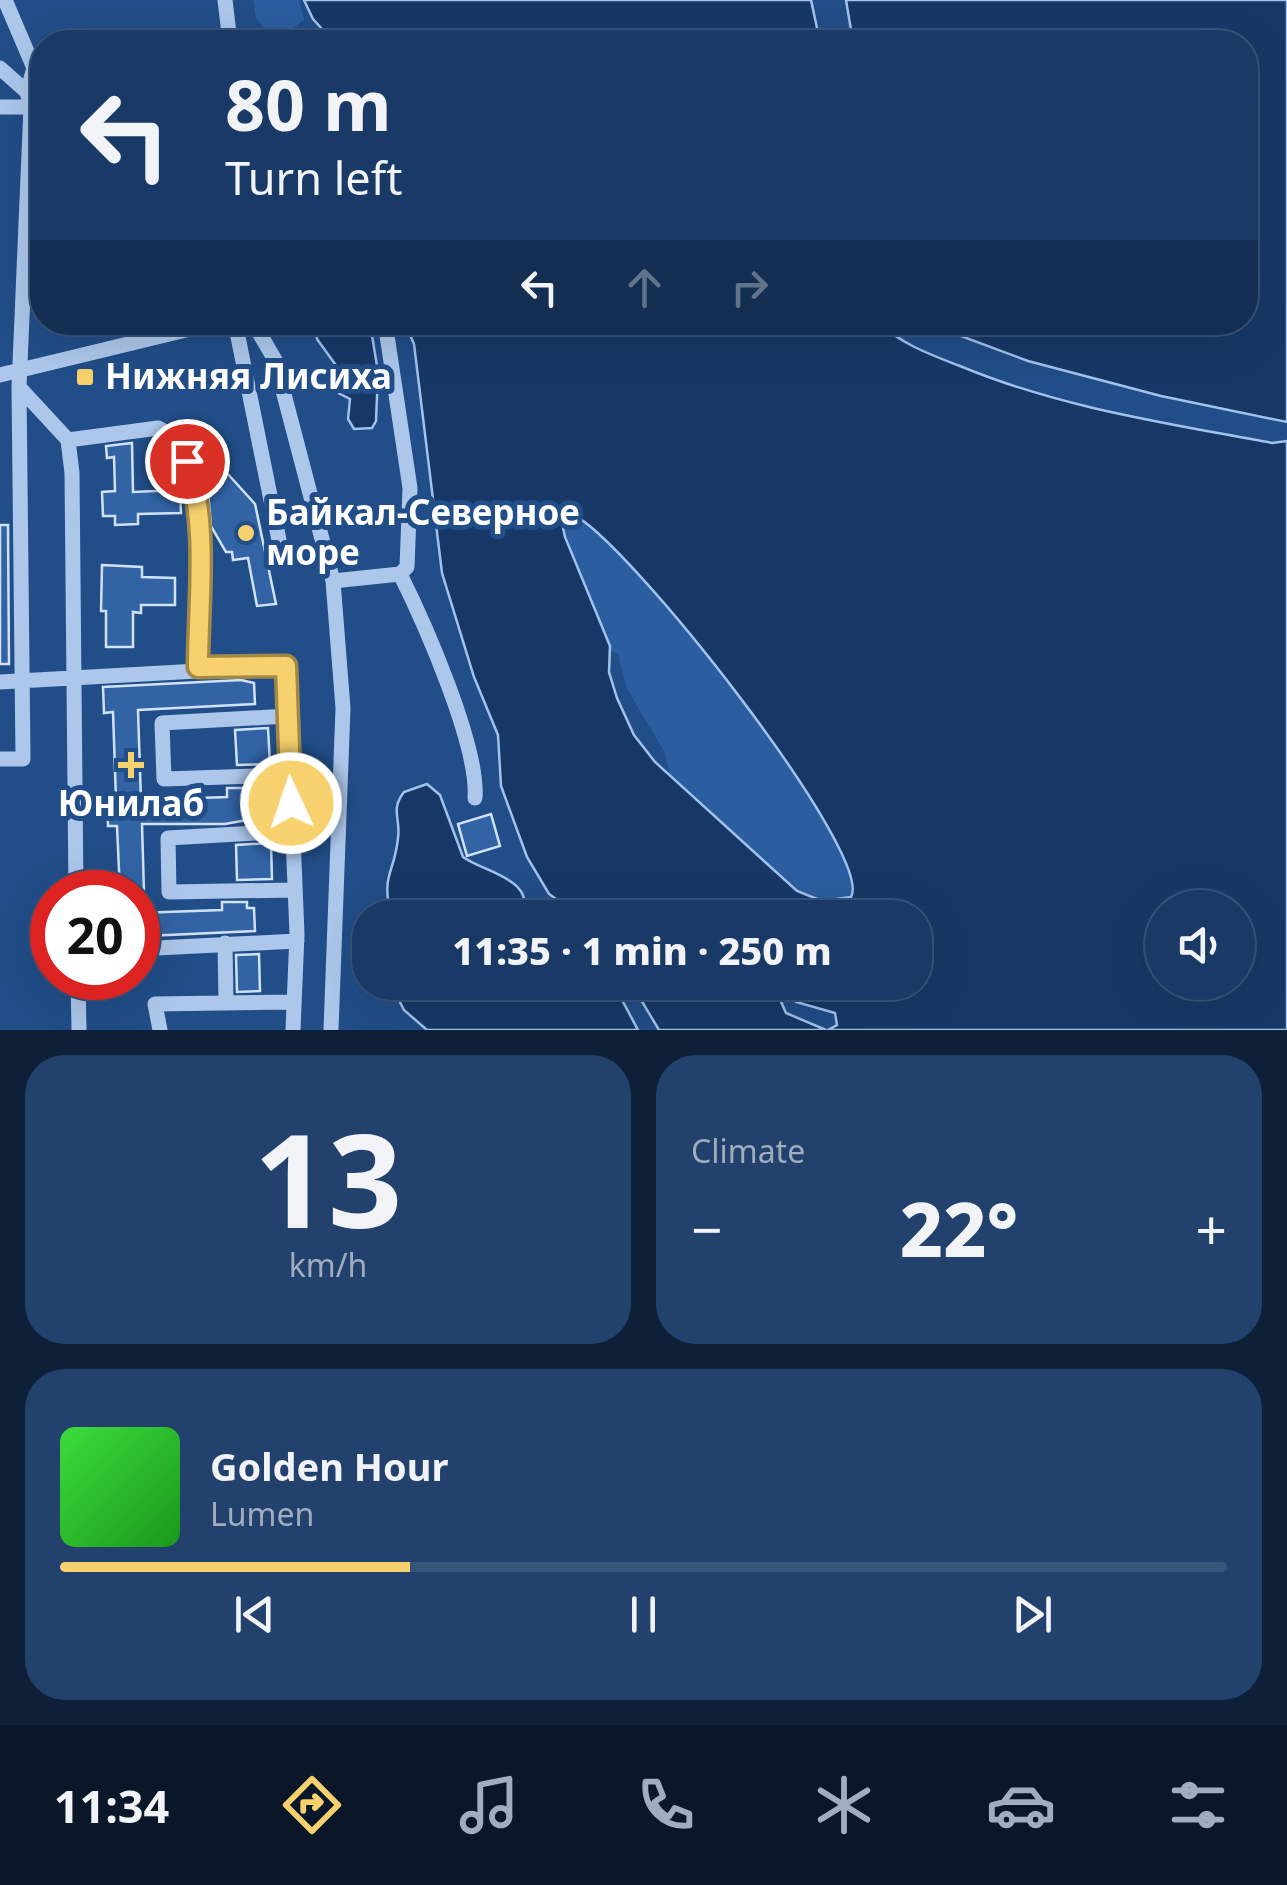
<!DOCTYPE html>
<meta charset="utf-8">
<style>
:root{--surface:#193a66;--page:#22416c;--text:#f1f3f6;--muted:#9fadbf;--line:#37547a;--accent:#f7d16d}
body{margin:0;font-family:"Noto Sans",sans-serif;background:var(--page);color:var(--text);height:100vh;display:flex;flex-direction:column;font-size:38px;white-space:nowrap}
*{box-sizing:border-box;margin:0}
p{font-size:32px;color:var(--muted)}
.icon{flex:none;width:55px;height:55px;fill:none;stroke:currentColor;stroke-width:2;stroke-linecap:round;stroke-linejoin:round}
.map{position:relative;height:1030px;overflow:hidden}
.drawer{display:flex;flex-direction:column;gap:25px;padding:25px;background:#0e2038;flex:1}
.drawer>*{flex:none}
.banner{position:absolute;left:30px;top:30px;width:1228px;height:305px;border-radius:40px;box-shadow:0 10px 40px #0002,0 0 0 2px var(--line);background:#193a66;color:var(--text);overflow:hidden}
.buttons{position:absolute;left:1145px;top:890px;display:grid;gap:20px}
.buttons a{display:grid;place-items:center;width:110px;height:110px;border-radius:50%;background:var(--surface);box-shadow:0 10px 40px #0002,0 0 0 2px var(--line);font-size:50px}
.speed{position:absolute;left:30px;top:870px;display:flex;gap:20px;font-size:50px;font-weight:700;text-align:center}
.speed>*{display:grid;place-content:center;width:130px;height:130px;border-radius:50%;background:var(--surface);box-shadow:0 10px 40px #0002,0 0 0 2px var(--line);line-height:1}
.speed .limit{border:15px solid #d22;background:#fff;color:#111}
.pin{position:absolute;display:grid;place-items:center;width:85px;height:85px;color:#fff;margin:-42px;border:5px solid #fff;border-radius:50%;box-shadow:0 2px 10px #0007}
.me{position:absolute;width:110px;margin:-55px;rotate:357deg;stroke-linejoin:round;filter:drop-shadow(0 0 8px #0008)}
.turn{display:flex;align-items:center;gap:35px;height:210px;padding:0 30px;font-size:45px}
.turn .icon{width:130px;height:130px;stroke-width:2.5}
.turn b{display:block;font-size:70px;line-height:85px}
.lanes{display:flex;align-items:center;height:95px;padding:0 30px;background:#0003;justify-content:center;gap:50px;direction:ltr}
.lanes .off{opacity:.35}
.big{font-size:75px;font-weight:800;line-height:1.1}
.drawer .card{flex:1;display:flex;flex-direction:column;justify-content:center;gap:15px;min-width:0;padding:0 35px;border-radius:40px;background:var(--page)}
.drawer .dial{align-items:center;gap:0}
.dial b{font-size:130px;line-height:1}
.song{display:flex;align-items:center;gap:30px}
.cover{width:120px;height:120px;border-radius:15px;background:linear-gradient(135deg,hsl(120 70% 55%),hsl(120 70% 35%))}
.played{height:10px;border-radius:5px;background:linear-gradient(90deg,var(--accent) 30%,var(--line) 30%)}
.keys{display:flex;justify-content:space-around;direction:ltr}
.heat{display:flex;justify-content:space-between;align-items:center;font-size:55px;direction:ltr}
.drawer .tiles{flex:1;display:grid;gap:25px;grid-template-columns:1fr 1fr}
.card:last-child{grid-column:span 2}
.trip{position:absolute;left:352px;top:900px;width:580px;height:100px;border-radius:40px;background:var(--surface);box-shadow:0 10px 40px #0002,0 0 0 2px var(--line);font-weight:800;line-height:100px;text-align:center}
.dock{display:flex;height:160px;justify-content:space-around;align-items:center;background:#0a1729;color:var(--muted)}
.dock .icon{width:70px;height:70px}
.dock .current{color:var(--accent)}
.dock b{font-size:45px;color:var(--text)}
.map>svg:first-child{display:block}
.green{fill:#2b5ea0}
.water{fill:#173867;stroke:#a0c2eb;stroke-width:2.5;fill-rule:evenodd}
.building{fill:#3163a5;stroke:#d1e2f8;stroke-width:2.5}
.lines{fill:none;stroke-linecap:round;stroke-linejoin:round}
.minor{stroke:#acc7ea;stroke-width:15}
.route-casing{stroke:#a18847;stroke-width:25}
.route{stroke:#f7d16d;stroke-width:18}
.poi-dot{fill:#f7d16d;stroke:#214d88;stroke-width:4}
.labels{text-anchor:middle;stroke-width:10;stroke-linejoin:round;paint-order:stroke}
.poi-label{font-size:35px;font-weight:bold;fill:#fff;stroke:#214d88;text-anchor:start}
</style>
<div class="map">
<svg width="1287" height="1030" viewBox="0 0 1287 1030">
<rect width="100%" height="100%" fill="#214d88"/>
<path class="green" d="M253 0H299L304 20 275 42 256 18Z
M573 515C623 537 875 855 851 897L822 901 797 891 770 871 670 775 664 751 627 689 618 654 611 651 565 537 562 523Z"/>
<path class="water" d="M304 0H811L820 42H334L313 19Z
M846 0H1287V422L1161 396 1028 361 926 323 1245 322V42H853Z
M315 323H370L378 372 376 421 372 428 354 429 348 419 350 399 326 387 335 364 317 339Z
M405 323H880C902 345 932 355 960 366 1061 408 1166 423 1272 443L1287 441V1030H828L837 1025 835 1013 796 1002 782 983 915 982V918L720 917 675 901 626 917H581L549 894 527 857 501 786 498 735 474 677 442 573 414 344ZM573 515C624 536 876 855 851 897L822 901 797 891 655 762 634 735 617 698 609 672 610 646 565 537 562 523ZM1162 908H1238V982H1162Z
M427 784 440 795 463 857C485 873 536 878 523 917H391C381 872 394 876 398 838 401 819 390 810 404 792Z
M390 983H413V992L421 999 449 983H613L638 1030H427L404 1010Z
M631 983H773L786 1013 826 1030H659Z"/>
<path class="building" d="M132 443 133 492 180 490 181 513 138 514V524L115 525V516H103L102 492 115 491 114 457 107 458 106 446Z
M226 472 255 504 276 604 257 606 248 558 233 560 232 552H226L211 526 207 480Z
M0 525H8L9 664H0Z
M102 565 142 567V577L175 578V605H141V613L133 612V647H106V611H101Z
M241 680 254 683 255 704 138 710 141 800 227 797V788H245L246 797 258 796V818L225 824H142L144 892H120L117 826H108L107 800H116L113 712 104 713 103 687Z
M268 728 270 764 237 765 235 730Z
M491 814 500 846 467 856 458 824Z
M271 843 272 879 237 880 236 845Z
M222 902H247V908H254L255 931 147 936 146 947H138V913L222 910Z
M259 954 260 991 237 992 236 955Z"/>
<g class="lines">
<path class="minor" d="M5 0 34 68 27 92 31 107 19 387 68 440 72 473 76 892
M225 0 230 42
M0 68 27 92 42 88
M0 107H31
M235 322 282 555
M253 322 275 360 333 581 343 708 331 1030
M0 375 219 322
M68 440 158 428C216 453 198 612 198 667
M400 574C424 622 479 746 475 798
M333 581 400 574 407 567 410 488 385 322
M0 682 286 666 297 934 293 1030
M288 716 162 723 164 779 290 775
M0 759H23L19 387
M292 831 168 838 169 892 294 890
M225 943 226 1003
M157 948 297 941
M78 978 79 1030
M160 1030 155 1004 294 1002"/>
</g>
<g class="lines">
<g class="route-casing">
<path id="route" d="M187 461C209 524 198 601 198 667L286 666 291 803"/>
</g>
<use href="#route" class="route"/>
</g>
<g class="poi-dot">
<rect x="75" y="367" width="20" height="20" rx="5"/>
<circle cx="246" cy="533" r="10"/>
<path d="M126 750h10v10h10v10h-10v10h-10v-10h-10v-10h10z"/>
</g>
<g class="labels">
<g class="poi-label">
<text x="105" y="389">Нижняя Лисиха</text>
<text x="266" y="525">Байкал-Северное<tspan x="266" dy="40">море</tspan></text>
<text x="131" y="816" text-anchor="middle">Юнилаб</text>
</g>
</g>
</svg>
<div class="buttons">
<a><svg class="icon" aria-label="sound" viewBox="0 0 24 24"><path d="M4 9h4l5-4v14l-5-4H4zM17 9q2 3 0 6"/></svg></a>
</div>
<div class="speed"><div class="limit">20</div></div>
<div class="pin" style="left:187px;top:461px;background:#d93025"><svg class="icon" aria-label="arrive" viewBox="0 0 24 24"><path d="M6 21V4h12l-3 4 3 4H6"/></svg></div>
<svg class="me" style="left:291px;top:803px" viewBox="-20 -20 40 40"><circle r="17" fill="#f7d16d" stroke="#fff" stroke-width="3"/><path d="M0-11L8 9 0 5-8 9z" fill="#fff"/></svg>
<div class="trip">11:35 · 1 min · 250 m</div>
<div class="banner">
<div class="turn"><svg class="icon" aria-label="left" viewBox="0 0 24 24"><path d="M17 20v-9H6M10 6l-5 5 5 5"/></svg><div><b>80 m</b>Turn left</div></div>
<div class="lanes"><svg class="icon" aria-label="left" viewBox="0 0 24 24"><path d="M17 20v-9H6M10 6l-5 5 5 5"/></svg><svg class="icon off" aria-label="ahead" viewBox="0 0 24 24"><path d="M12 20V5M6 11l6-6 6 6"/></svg><svg class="icon off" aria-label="right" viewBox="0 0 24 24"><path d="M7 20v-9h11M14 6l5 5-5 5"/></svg></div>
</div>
</div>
<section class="drawer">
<div class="tiles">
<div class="card dial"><b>13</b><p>km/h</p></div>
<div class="card"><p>Climate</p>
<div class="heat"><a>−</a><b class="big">22°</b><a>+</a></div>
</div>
<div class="card">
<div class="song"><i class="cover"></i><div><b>Golden Hour</b><p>Lumen</p></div></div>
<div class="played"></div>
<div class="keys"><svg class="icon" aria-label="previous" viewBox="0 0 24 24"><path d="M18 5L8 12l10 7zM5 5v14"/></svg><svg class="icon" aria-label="pause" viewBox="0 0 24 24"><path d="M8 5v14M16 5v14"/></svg><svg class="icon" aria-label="next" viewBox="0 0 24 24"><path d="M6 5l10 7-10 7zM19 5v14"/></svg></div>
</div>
</div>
</section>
<nav class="dock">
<b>11:34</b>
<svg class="icon current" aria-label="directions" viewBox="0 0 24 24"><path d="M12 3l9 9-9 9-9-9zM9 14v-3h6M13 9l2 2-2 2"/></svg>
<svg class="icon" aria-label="music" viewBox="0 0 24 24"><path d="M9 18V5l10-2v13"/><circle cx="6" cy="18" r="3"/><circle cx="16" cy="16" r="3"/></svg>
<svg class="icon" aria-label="phone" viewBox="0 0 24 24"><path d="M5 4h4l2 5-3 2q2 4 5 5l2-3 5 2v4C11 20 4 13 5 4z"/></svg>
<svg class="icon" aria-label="climate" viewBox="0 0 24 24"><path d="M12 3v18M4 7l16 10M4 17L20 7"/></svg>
<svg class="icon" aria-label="car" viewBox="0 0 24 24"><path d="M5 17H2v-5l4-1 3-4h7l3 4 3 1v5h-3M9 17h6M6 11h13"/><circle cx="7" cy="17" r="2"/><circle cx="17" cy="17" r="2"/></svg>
<svg class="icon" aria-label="filters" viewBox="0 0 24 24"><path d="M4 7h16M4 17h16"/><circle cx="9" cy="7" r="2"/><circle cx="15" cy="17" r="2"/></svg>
</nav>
